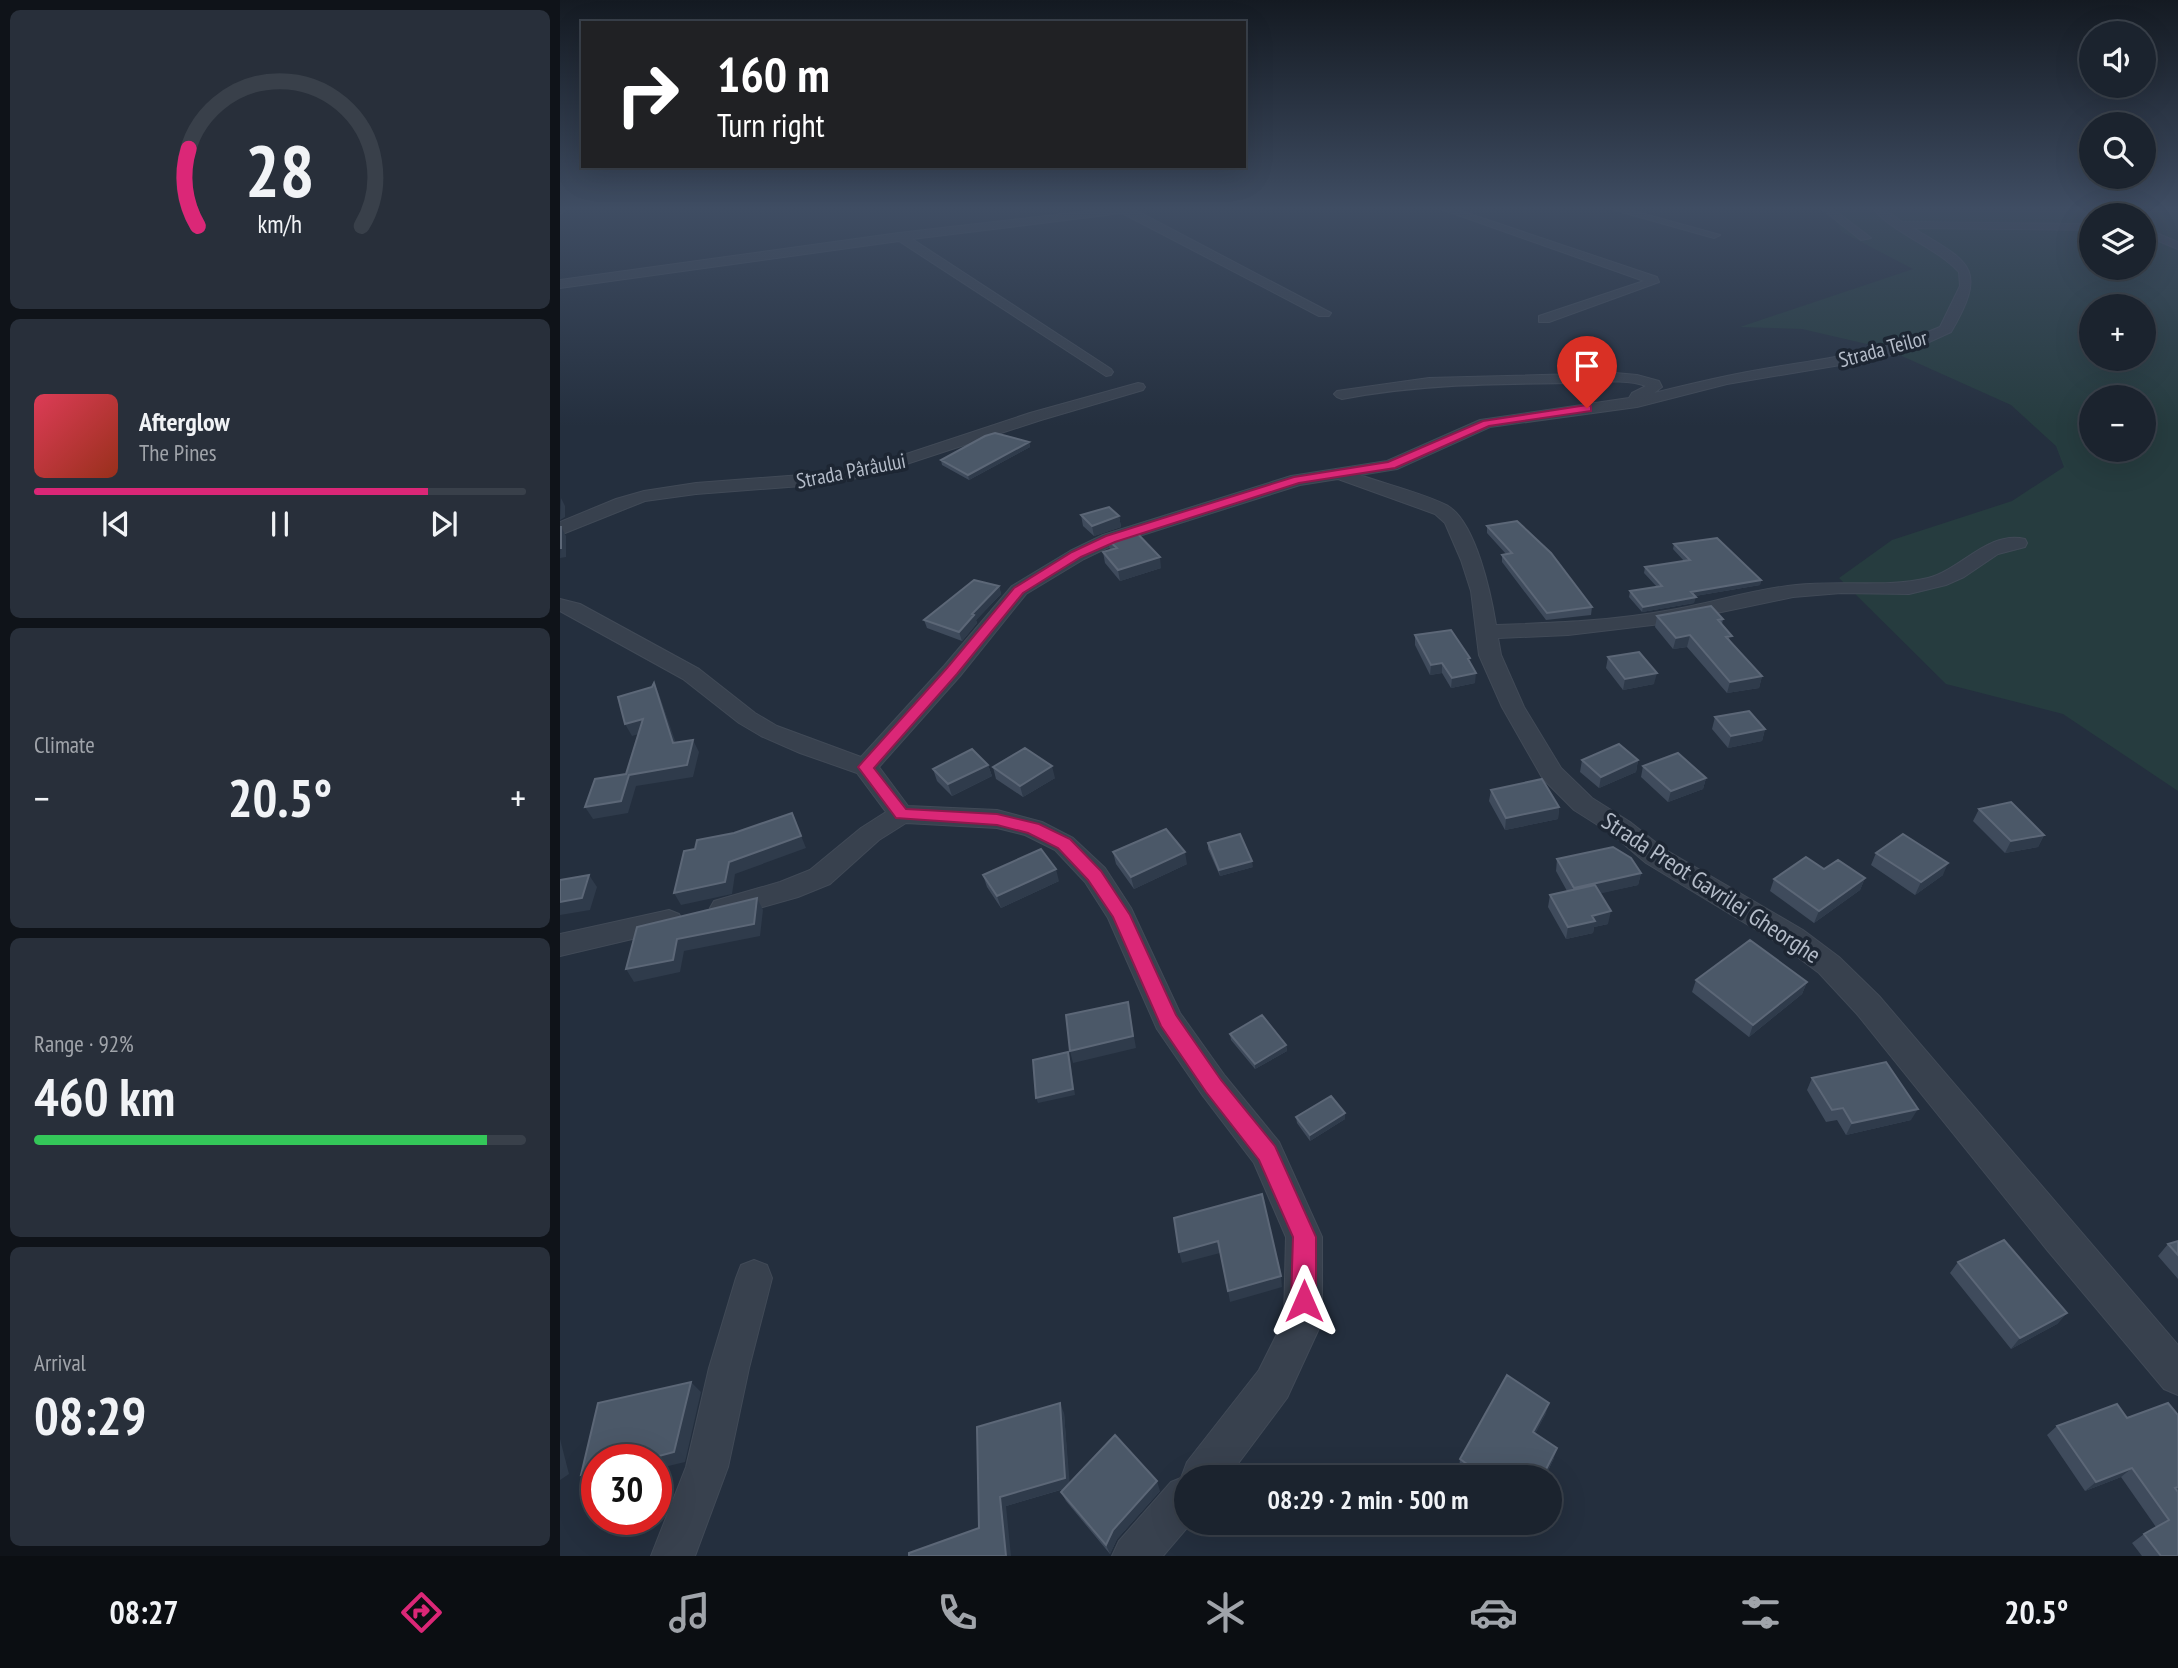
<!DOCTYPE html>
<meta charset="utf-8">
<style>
:root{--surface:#1b232e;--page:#282f3a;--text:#f1f3f6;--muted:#a0a4aa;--line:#39404a;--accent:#db2777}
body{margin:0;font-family:"PT Sans Narrow",sans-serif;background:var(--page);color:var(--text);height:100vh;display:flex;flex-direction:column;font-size:26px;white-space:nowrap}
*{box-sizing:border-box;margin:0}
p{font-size:23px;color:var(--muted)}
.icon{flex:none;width:38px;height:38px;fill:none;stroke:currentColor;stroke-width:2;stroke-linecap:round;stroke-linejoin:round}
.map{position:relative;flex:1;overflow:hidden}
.side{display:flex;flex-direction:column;gap:10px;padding:10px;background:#0f1319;width:560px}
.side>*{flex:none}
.hud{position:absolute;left:21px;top:21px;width:665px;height:147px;border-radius:0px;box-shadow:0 7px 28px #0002,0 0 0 2px var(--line);background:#202124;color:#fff;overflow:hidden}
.buttons{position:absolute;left:1519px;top:21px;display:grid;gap:14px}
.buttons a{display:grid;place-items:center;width:77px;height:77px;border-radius:50%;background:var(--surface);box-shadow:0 7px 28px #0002,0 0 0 2px var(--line);font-size:35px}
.speed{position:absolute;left:21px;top:1444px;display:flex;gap:14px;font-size:35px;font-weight:700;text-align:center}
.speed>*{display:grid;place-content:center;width:91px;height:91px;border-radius:50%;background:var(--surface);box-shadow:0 7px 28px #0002,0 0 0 2px var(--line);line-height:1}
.speed .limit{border:10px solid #d22;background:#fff;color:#111}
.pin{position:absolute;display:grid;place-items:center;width:60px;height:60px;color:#fff;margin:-72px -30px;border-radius:50% 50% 50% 0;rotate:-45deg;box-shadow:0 0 7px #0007}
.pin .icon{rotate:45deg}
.me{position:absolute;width:77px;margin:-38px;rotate:0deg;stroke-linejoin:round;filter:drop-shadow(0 0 5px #0008)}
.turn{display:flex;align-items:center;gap:24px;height:147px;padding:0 21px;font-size:32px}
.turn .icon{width:91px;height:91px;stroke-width:2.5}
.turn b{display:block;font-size:49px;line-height:60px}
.big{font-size:52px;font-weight:600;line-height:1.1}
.side .card{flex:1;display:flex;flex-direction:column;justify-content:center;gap:10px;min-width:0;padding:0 24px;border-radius:10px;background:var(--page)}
.side .dial{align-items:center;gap:0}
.dial svg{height:182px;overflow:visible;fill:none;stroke:var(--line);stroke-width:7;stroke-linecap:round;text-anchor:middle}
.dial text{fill:var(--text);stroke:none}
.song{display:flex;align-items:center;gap:21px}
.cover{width:84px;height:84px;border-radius:10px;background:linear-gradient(135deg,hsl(350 70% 55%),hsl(10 70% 35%))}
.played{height:7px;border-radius:4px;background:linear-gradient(90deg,var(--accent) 80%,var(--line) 80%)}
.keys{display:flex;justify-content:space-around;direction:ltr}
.heat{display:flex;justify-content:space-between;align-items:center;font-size:38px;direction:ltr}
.charge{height:10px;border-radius:5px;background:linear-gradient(90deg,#34c759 92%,var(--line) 0)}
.trip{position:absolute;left:614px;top:1465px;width:388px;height:70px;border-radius:35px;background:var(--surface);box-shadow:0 7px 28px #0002,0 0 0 2px var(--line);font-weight:600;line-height:70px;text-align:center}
.tabs{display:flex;height:112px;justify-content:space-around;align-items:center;background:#0b0e12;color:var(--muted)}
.tabs .icon{width:49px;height:49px}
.tabs .selected{color:var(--accent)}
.tabs b{font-size:32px;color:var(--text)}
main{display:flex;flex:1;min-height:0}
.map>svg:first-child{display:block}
.green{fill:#263c3f;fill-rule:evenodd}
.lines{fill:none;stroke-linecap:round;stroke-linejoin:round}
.street-casing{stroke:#414a57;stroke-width:2}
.street{fill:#38414e;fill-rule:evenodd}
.wall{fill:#3f4b5c}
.shaded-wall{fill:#2f3b4b}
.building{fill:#4b5868;stroke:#5c6777;stroke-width:2}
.route{fill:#db2777;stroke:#8e194d;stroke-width:2}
.labels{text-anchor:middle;stroke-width:7;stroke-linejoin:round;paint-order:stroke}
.far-street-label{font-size:21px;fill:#b4bcc9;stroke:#1d2633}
.street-label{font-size:24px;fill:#b4bcc9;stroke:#1d2633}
</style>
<main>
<section class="side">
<div class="card dial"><svg viewBox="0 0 100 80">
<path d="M14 69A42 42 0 1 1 86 69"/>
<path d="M14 69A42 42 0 0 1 10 35" stroke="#db2777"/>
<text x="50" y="56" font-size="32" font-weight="700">28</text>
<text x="50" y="72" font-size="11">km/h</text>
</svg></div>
<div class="card">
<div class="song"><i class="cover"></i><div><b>Afterglow</b><p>The Pines</p></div></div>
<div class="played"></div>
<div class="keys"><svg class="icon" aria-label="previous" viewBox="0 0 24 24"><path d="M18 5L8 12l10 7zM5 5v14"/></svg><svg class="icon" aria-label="pause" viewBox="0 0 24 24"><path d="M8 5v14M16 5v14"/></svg><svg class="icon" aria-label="next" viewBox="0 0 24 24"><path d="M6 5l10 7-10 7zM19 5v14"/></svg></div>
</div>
<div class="card"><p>Climate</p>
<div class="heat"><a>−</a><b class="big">20.5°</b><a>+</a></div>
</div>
<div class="card"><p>Range · 92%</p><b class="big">460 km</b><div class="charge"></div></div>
<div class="card"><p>Arrival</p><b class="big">08:29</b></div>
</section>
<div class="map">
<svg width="1618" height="1556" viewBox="0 0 1618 1556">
<rect width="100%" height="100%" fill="#242f3e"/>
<path class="green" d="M1271 209H1618V791L1503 714 1386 684 1279 578 1332 540 1452 501 1504 467 1496 446 1451 405 1324 348 1242 329 1180 327 1353 269 1282 232ZM1531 215H1584V268H1531ZM1531 306H1584V359H1531ZM1531 397H1584V450H1531Z"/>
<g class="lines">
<g class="street-casing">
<path id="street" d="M0 209H6L0 214Z
M547 209H573L771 313 769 316H759L562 213 352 239 551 369 553 372 551 375 546 376 339 241 0 288V280L339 233Z
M881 209H895L1097 277 1099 282 989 322H979V316L1084 281Z
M1051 209H1066L1160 235 1154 238Z
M1262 209H1273L1311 238 1301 240Z
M1313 209H1324L1342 222 1531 224V230L1353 228C1409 262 1429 267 1391 332L1356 348 1316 359 1167 384 1077 407 930 427 837 469 800 475C825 484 866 494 888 506 916 523 931 594 936 625 994 623 1053 621 1111 610 1152 603 1194 589 1236 585 1279 580 1326 588 1368 578 1400 570 1429 530 1465 539L1467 543 1465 547 1438 554 1404 577 1386 585 1349 594 1281 593 1233 597 1109 623 1008 635 938 638 941 655 964 707 1001 768 1032 798 1070 822 1104 849 1243 930 1279 957 1319 996 1618 1345V1395L1604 1389 1488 1251 1297 1014 1259 973 1223 946 1086 863 1052 834 1014 810 983 779 942 707 919 655 911 591 901 560 885 523 875 514 778 479 740 485 557 543 524 559 466 594 400 676 319 767 348 806 437 810 482 822 513 838 545 868 571 908 620 1013 665 1076 719 1142 762 1237V1322L727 1398 668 1477H626V1522H632L603 1556H552L559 1541 611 1482 621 1478 627 1462 699 1370 724 1320 726 1237 694 1163 643 1096 597 1029 548 918 525 882 495 850 465 835 437 828 346 823 319 840 270 884 238 897 164 918 154 915 150 908 154 901 220 882 250 870 301 828 326 812 297 773 240 753 201 736 179 723 123 679 0 611V599L20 604 139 669 195 713 217 726 301 757 384 666 452 586 510 551 543 535 731 476 827 461 920 420 1069 398 1072 393 1086 386C1063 378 1035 383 1011 383 934 384 858 384 782 399L777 397 774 394 777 391 869 378 1055 373 1077 375 1099 381 1102 387 1094 393C1118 387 1143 381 1167 376 1241 360 1310 358 1380 327L1400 286 1399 272C1374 246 1337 235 1313 209Z
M1540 209H1552L1562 215H1549Z
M1584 228 1618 242V249L1584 235Z
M578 383 583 384 585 387 583 390 481 420 316 474 268 484 136 494 85 501 0 535V522L56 499 84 491 136 483 268 473 313 465 470 413Z
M109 910 119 914 123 921 119 928 0 956V934Z
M194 1260 207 1265 212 1278 189 1368 168 1467 135 1556H91L126 1467 149 1368 176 1278 181 1265Z"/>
</g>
<use href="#street" class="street"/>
</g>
<path class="wall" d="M469 442 470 447 409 480 382 465 381 460Z
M521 515 559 516 561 527 534 536 523 526Z
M927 526 1032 607 1031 615 986 620 942 562V555L946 554 927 533Z
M547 539 601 568 560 581 545 563 543 552 550 550Z
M1114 544 1201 580 1200 585 1135 596 1134 603 1082 612 1069 597 1070 591 1097 587 1084 573 1085 567 1124 561 1113 549Z
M439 586 441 594 416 620 417 623 402 641 367 628 364 620Z
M1097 616 1163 619 1162 624 1171 642 1202 676 1199 688 1167 693 1127 647 1113 649 1095 627Z
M855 635 909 662 915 683 891 688 882 673 870 675 855 645Z
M1048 657 1094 684 1063 690 1046 668Z
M1155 717 1205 729 1202 741 1168 748 1152 729Z
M1022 760H1078L1076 772 1039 788 1020 772Z
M428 765 432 776 392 796 377 781 373 769Z
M1083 766 1146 778 1143 789 1108 802 1081 777Z
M433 767 495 778 463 797 436 779Z
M931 790 999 807 998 819 945 830 929 801Z
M1419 809 1484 835 1478 847 1445 853 1413 821Z
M648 843 693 867 660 876 648 849Z
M553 852 627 864 574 889 556 864Z
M1316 853 1383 875 1355 895 1311 865Z
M997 859 1081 873 1078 885 1040 893 1048 924 1034 927 1033 933 1006 939 988 907 990 895 1007 891 996 871Z
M1264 869 1305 878 1300 890 1254 923 1210 891 1214 879Z
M423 875 499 881 441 908 427 887Z
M1136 980 1247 982 1242 994 1189 1037 1132 992Z
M670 1034 726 1045 727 1051 695 1069 671 1040Z
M1252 1078 1351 1120 1286 1135 1277 1120 1266 1122 1247 1090Z
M736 1117 785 1119 750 1141 737 1123Z
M1618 1241V1279L1598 1256 1608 1244Z
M1398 1262 1507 1313 1497 1324 1451 1349 1390 1273Z
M504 1413 509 1483 600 1491 557 1539 550 1554 506 1501 501 1492 504 1489 446 1506 419 1528Z
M986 1413 975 1433 994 1458 985 1477H910L899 1469 900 1459Z
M1618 1415V1556H1582L1572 1543 1584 1534 1596 1527 1561 1477 1525 1491 1487 1435 1497 1426 1567 1418Z"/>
<path class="shaded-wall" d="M469 442 470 447 409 480 408 475Z
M1 498 5 506V517L0 520Z
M559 516 561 527 534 536 532 526Z
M1 527 6 536V557L0 558Z
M600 557 601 568 560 581 558 570Z
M1201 580 1200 585 1129 597 1131 592Z
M439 586 441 594 416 620 417 623 402 641 399 632 412 614Z
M1136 597 1134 603 1082 612 1083 607Z
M1130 635 1127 647 1113 649 1116 638Z
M882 663V673L870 675 871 665Z
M916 673 915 683 891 688 892 678Z
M1097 673 1094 684 1063 690 1065 679Z
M1202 676 1199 688 1167 693 1170 682Z
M94 683 99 694 120 755 113 743Z
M83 719 89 731 72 736 65 724Z
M1205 729 1202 741 1168 748 1171 736Z
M133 740 139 752 133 777 76 786 68 813 33 819 25 807 69 775Z
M1078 760 1076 772 1039 788 1041 777Z
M428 765 432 776 392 796 388 784Z
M492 766 495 778 463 797 460 786Z
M1146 778 1143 789 1108 802 1111 791Z
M999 807 998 819 945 830 946 818Z
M232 813 246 848 175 874 172 894 121 905 114 893 169 862Z
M1484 835 1478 847 1445 853 1451 841Z
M625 852 627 864 574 889 571 877Z
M692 861 693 867 660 876 659 870Z
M1388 863 1383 875 1355 895 1361 882Z
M496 869 499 881 441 908 437 896Z
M1081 873 1078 885 1012 900 1014 888Z
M29 875 37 887 30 910 0 915V902Z
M1305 878 1300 890 1254 923 1259 911Z
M197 898 203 910 200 936 124 951 120 972 74 982 66 969 117 939Z
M1051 911 1048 924 1034 927 1033 933 1006 939 1008 927 1032 916Z
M1247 982 1242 994 1189 1037 1193 1025Z
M568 1002 576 1048 513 1063 510 1051Z
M726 1045 727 1051 695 1069V1064Z
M508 1052 510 1058 515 1095 478 1103 476 1098Z
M1358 1109 1351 1120 1286 1135 1292 1123Z
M785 1113V1119L750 1141V1135Z
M658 1241 660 1253 622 1263 619 1252Z
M721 1276 722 1287 670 1302 668 1291Z
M1507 1313 1497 1324 1451 1349 1460 1338Z
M131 1382 141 1392 125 1462 96 1469V1460H84Z
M500 1403 504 1413 510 1487 446 1506 451 1556H446L440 1497Z
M989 1403 986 1413 971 1442 973 1432Z
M0 1439 9 1474 0 1480Z
M997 1448 994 1458 985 1477H982Z
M1572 1468 1561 1477 1525 1491 1536 1482Z
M37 1471V1484H33L21 1475Z
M597 1481 600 1491 557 1539 550 1554 546 1545 553 1530Z"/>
<path class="building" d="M435 433 469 442 408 475 381 460 425 436Z
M549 507 559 516 532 526 521 515Z
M957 521 991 553 1032 607 987 613 942 555 952 553 927 526Z
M0 527H1V548H0Z
M573 529 600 557 558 570 543 552 557 548 547 539Z
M1157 538 1201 580 1131 592 1136 597 1083 607 1070 591 1102 586 1085 567 1130 560 1114 544Z
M414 580 439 586 412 614 414 615 399 632 364 620Z
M1151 606 1163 619 1158 620 1172 636 1166 637 1202 676 1170 682 1130 635 1116 638 1097 616Z
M891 630 910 658 908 659 916 673 892 678 882 663 871 665 855 635Z
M1079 652 1097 673 1065 679 1048 657Z
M94 683 113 743 133 740 127 765 69 775 61 801 25 807 35 779 66 774 83 719 65 724 58 697 92 687Z
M1189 711 1205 729 1171 736 1155 717Z
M1059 744 1078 760 1041 777 1022 760Z
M465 748 492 766 460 786 433 767Z
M412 749 428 765 388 784 373 769Z
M1118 753 1146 778 1111 791 1083 766Z
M982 779 999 807 946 818 931 790Z
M1451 802 1484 835 1451 841 1419 809Z
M232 813 241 836 169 862 165 882 114 893 124 851 135 849 137 840 174 833Z
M606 829 625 852 571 877 553 852Z
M680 834 692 861 659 870 648 843Z
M1343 834 1388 863 1361 882 1316 853Z
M1053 847 1071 858 1081 873 1014 888 997 859Z
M481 849 496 869 437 896 423 875Z
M1246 857 1264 869 1278 860 1305 878 1259 911 1214 879Z
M29 875 22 898 0 902V880Z
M1035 885 1051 911 1032 916 1035 921 1008 927 990 895Z
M197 898 194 924 117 939 113 960 66 969 77 927Z
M1190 940 1247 982 1193 1025 1136 980Z
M568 1002 573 1036 510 1051 506 1015Z
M702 1015 726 1045 695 1064 670 1034Z
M508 1052 513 1089 476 1098 473 1060Z
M1326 1062 1358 1109 1292 1123 1283 1108 1272 1110 1252 1078Z
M771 1096 785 1113 750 1135 736 1117Z
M702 1194 721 1276 668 1291 658 1241 619 1252 614 1218Z
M1444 1240 1507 1313 1460 1338 1398 1262Z
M1618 1241V1255L1608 1244Z
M947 1375 989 1403 973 1432 997 1448 982 1477H925L900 1459Z
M131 1382 114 1452 84 1460H37V1471L21 1475 38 1403Z
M500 1403 505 1478 440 1497 446 1556H349V1553L419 1528 417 1427Z
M1608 1403 1618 1415V1487L1615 1488 1618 1492V1556H1601L1584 1534 1609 1520 1572 1468 1536 1482 1497 1426 1557 1404 1567 1418Z
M555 1435 597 1481 553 1530 546 1545 501 1492Z"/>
<linearGradient id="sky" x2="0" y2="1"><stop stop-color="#141a22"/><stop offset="0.49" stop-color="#3f4d63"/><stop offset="1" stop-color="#3f4d63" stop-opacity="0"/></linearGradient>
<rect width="1618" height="426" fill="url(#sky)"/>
<path class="route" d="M1027 405 1031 406V411L929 426 835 468 739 483 555 542 521 557 463 593 397 674 314 768 346 809 437 814 479 824 510 839 541 871 570 915 616 1015 661 1080 715 1146 756 1237V1301L752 1310 744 1313 735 1310 731 1301 733 1237 699 1160 646 1092 601 1026 553 917 528 880 498 848 468 833 437 825 336 818 298 767 387 668 454 588 512 552 546 536 734 477 828 462 923 421Z"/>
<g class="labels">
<g class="far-street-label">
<text transform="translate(1323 349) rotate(-15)" y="7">Strada Teilor</text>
<text transform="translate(291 471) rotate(-11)" y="7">Strada Pârâului</text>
</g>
<g class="street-label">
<text transform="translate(1151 888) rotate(33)" y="8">Strada Preot Gavrilei Gheorghe</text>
</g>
</g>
</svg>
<div class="buttons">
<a><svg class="icon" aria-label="sound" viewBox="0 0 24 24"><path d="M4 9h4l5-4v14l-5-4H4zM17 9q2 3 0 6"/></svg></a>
<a><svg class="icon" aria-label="search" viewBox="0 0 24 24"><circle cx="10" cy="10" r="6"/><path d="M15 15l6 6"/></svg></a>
<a><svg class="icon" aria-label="layers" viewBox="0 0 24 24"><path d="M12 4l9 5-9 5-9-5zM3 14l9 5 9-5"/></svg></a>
<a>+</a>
<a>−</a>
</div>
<div class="speed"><div class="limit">30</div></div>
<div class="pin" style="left:1027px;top:408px;background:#d93025"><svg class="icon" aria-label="arrive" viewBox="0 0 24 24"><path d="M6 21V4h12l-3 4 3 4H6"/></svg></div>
<svg class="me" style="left:744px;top:1301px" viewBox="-20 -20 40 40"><path d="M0-17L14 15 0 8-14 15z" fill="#db2777" stroke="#fff" stroke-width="4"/></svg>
<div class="trip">08:29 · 2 min · 500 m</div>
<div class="hud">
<div class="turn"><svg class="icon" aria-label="right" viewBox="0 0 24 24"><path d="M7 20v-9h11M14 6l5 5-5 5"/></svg><div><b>160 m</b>Turn right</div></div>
</div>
</div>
</main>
<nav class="tabs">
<b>08:27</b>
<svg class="icon selected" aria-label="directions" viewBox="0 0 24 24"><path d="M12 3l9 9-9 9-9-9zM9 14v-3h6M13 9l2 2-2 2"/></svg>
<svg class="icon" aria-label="music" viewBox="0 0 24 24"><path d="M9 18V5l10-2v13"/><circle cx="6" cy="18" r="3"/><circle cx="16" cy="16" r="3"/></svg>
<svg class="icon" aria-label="phone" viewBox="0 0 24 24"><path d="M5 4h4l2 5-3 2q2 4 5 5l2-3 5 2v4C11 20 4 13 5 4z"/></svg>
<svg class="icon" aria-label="climate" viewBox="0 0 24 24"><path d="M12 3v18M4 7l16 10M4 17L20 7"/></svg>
<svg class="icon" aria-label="car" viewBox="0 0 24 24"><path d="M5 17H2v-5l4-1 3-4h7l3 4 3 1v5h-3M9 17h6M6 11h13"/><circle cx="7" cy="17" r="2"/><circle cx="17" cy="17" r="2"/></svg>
<svg class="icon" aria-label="filters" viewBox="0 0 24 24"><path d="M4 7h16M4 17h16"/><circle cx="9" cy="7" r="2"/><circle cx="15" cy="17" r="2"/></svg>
<b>20.5°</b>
</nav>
